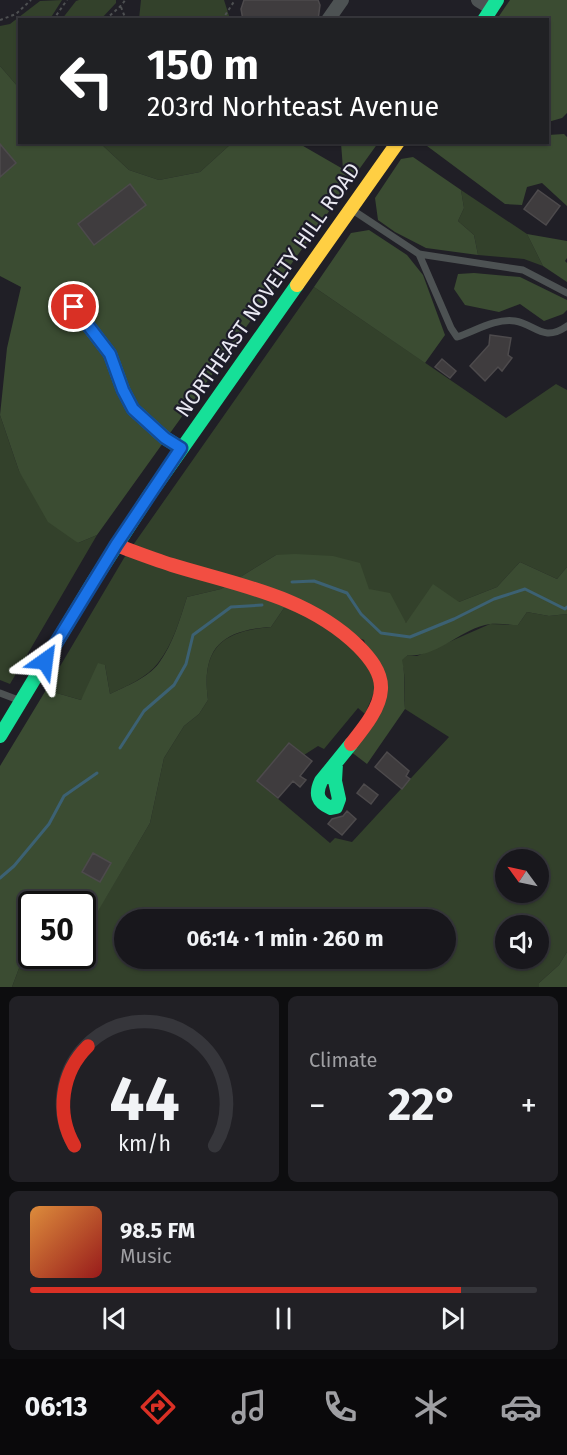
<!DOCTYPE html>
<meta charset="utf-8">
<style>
:root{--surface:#18171c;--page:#212025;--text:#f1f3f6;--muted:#9f9fa3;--line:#36363b;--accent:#d93025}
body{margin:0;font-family:"Fira Sans",sans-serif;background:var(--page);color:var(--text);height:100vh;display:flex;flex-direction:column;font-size:22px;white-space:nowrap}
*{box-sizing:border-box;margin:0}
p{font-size:20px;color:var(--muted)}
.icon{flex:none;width:33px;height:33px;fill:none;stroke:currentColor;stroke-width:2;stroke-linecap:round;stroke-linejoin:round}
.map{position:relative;height:987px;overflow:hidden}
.details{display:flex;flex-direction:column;gap:9px;padding:9px;background:#0d0d0f;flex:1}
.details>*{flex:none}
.top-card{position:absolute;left:18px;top:18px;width:531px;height:126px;border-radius:0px;box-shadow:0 2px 4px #0004,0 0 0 2px var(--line);background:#202124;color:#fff;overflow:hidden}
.needle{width:39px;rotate:303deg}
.tools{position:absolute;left:495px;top:849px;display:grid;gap:12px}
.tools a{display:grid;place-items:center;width:54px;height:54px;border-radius:50%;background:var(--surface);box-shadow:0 2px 4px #0004,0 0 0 2px var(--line);font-size:30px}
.speed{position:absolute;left:18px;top:891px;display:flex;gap:12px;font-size:30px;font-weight:700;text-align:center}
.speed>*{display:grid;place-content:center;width:78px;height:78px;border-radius:50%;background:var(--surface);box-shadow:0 2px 4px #0004,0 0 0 2px var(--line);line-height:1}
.speed .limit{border:3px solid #111;border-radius:9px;background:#fff;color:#111}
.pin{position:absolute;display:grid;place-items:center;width:51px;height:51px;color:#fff;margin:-26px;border:3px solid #fff;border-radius:50%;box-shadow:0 2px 6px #0007}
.me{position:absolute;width:66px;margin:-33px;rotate:31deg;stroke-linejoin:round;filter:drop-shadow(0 0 4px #0008)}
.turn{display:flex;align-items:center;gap:21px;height:126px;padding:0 30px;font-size:27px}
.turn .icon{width:78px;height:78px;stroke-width:2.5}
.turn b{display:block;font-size:42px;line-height:51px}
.big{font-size:45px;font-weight:700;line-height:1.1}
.details .widget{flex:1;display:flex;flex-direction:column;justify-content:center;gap:9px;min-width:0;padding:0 21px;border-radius:9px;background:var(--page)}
.details .dial{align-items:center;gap:0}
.dial svg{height:156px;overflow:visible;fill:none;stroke:var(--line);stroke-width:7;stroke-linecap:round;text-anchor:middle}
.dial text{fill:var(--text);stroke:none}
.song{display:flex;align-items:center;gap:18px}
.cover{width:72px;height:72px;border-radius:9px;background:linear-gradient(135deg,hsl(30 70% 55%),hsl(0 70% 35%))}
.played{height:6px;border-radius:3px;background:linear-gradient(90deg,var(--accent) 85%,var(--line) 85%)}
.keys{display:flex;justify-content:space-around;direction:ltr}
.heat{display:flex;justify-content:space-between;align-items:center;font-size:33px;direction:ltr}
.details .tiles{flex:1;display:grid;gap:9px;grid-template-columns:1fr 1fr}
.widget:last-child{grid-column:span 2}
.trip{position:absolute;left:114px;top:909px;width:342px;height:60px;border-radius:30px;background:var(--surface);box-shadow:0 2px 4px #0004,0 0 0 2px var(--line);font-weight:700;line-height:60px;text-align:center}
.dock{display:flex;height:96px;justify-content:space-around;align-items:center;background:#0a090b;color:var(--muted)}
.dock .icon{width:42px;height:42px}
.dock .selected{color:var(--accent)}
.dock b{font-size:27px;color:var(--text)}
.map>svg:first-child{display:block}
.green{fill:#33412b;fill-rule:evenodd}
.forest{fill:#3b4c32}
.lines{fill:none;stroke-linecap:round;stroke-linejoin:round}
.stream{stroke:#3c6173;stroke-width:3}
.building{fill:#3f3c3e;stroke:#4d4a4c;stroke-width:1.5}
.path{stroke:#4e5052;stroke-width:2;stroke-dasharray:3 3;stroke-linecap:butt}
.lane{stroke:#4d5253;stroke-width:7}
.street{stroke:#4d5253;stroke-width:14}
.fast{stroke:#16e098;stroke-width:14}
.slow{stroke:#ffcf43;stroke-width:14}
.jam{stroke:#f24e42;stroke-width:14}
.route-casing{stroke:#114b97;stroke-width:15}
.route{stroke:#1a73e8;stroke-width:10}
.labels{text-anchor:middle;stroke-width:4.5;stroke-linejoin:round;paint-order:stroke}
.street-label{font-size:21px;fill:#e9e8f2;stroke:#1d1c29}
</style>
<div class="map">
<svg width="567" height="987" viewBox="0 0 567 987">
<rect width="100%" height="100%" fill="#201f26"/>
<path class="green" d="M62 0 50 19 20 20 19 88 0 66V26L10 24 40 1Z
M79 0H116V3L101 19H62L76 1Z
M141 0H224L230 19H139Z
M100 143H232L200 172 159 180 129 170Z
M461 190 527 234 543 266 524 259 478 255 474 235 458 221 464 208Z
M314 287 506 418 556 384 567 390V567L557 579 520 562 497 587 406 623 369 589 276 555 221 589 187 597C180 619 173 644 158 663 147 678 126 686 110 694L105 665 81 700 46 690 124 558Z
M0 415 19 471 78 543 97 535 10 684 0 680Z
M284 608 332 626 373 672 375 690 365 714 358 708 324 749 318 746 304 755 289 743 257 781 330 843 335 838 352 842 449 737 405 709C403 692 407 675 401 660L408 655 417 656 490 624 518 625 527 612 549 616 567 614V952L559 965 539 983V987H12L31 936 32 956H82L83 934H84L150 823 164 758 184 726 199 714 208 700C201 649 221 631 271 627ZM506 860H538V892H506ZM124 920H446V958H124ZM506 926H538V958H506Z"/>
<path class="forest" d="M510 0H567V113L562 118 548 122V20L497 19Z
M0 66 19 88 20 142 100 143 129 170 159 180 200 172 232 143H298L343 169 341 143H378L97 535 78 543 48 522 19 471 0 415 7 348 21 287 0 276Z
M564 134 567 137V206L542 183 527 187 522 205 505 204 423 143 548 142V135Z
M413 157 461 190 464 208 458 221 474 235 478 255 426 248 395 232 378 220 375 198 401 159Z
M369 230 407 255 423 275 445 335 425 363 314 287 351 233Z
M527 234 567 241V258L565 261 567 263V282L543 266Z
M474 273 520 277 567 300V310L563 314 544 321 520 304 499 312 465 305 454 289 458 274Z
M295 554 333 556 360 563 369 589 390 593 406 623 433 584 459 602 497 587 520 562 557 579 567 567V614L549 616 527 612 518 625C509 625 499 623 490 624 461 628 438 658 408 655L402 660C406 675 403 692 405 709L367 764 350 751 385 702 364 640 284 608 271 627C221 630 201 649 208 700L199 714 184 726 164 758 150 823 84 935 82 904H32L31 936 12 987H0V766L46 690 81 700 98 663 105 665 110 694C126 686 148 678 159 663 173 644 180 619 187 597L221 589 276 555Z
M567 952V987H539V983L559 965Z"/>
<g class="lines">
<path class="stream" d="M292 582 314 581 347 593 361 614 381 633 410 637 454 619 494 599 525 589 565 609 567 607
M120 748 144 711 174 685 186 664 193 635 231 607 262 605
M0 878 14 866 49 824 64 796 97 773"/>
</g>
<path class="building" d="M244 0H318L320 5 318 20H243L241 9Z
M0 144 16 163 0 177Z
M130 184 146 205 94 245 78 224Z
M538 190 560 206 546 225 524 209Z
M490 335 511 338 508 355 512 358 502 371 498 367 485 381 470 366 489 345Z
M442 359 456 371 450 378 435 367Z
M289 743 312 761 300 776 306 780 300 787 293 781 278 798 257 781Z
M387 752 409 771 406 776 410 779 402 789 375 767Z
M364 784 378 795 371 804 357 793Z
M347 811 356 819 342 835 328 824 332 819 343 816Z
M93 853 111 863 100 882 82 872Z"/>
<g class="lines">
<path class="path" d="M121 7 126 20
M0 20 16 14 31 0
M53 20 67 0
M106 20C112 12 120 9 125 0
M222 20 235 0"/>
<path class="lane" d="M351 209 419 254 523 270 567 293
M419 254 451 328 457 337C475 331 496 318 515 321 535 324 543 343 567 326
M0 693 21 701"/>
<path class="street" d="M478 0 491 8
M328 20 342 0"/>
<path class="fast" d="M484 20 497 0
M74 307 110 354 123 390 133 409 165 438 181 448
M0 736 93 582 150 494 297 285
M336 763 335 781 339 799 336 807 331 808C317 802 315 794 321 781L351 744"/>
<path class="slow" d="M297 285 398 142"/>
<path class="jam" d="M116 545C135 552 153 559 172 565 237 585 307 596 358 646 369 657 382 672 381 689 380 709 363 729 351 744"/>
</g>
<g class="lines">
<g class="route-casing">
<path id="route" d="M45 661 116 545 181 448 165 438 133 409 123 390 110 354 74 307"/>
</g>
<use href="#route" class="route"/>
</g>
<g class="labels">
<g class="street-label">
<text transform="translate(268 290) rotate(-55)" y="7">NORTHEAST NOVELTY HILL ROAD</text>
</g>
</g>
</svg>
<div class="tools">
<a><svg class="needle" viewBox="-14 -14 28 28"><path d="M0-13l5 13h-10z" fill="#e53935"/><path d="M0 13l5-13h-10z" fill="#9f9fa3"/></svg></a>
<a><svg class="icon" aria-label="sound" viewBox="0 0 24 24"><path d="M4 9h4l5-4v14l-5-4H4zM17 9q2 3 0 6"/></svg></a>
</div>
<div class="speed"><div class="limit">50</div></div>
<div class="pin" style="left:74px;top:307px;background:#d93025"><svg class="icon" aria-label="arrive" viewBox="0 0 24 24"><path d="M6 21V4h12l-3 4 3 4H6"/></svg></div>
<svg class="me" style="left:45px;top:661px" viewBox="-20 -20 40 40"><path d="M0-17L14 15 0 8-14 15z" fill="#1a73e8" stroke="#fff" stroke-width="4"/></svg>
<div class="trip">06:14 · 1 min · 260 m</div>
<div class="top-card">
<div class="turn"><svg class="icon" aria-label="left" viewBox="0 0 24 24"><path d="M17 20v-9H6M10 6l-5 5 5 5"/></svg><div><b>150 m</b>203rd Norhteast Avenue</div></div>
</div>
</div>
<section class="details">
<div class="tiles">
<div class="widget dial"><svg viewBox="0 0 100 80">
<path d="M14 69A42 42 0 1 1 86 69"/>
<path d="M14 69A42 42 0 0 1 21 18" stroke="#d93025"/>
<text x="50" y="56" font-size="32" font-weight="700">44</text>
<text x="50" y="72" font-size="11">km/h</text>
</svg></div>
<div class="widget"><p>Climate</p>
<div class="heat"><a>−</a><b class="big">22°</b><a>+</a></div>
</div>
<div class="widget">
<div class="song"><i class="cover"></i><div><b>98.5 FM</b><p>Music</p></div></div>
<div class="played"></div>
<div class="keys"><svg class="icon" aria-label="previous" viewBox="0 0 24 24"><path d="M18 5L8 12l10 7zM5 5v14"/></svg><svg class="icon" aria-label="pause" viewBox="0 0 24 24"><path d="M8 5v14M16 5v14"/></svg><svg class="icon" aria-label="next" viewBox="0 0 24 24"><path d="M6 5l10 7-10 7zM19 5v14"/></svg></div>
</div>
</div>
</section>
<nav class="dock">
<b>06:13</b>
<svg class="icon selected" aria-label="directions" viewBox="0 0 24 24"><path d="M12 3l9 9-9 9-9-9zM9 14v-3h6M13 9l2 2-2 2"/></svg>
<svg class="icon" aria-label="music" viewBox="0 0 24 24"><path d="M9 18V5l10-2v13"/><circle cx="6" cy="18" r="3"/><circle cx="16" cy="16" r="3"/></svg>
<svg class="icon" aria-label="phone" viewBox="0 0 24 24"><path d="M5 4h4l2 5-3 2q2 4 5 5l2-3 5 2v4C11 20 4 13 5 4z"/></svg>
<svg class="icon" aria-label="climate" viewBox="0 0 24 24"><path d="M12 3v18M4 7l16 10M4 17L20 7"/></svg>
<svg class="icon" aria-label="car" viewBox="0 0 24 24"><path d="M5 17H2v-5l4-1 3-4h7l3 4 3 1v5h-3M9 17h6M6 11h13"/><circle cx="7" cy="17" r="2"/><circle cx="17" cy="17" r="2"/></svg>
</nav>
